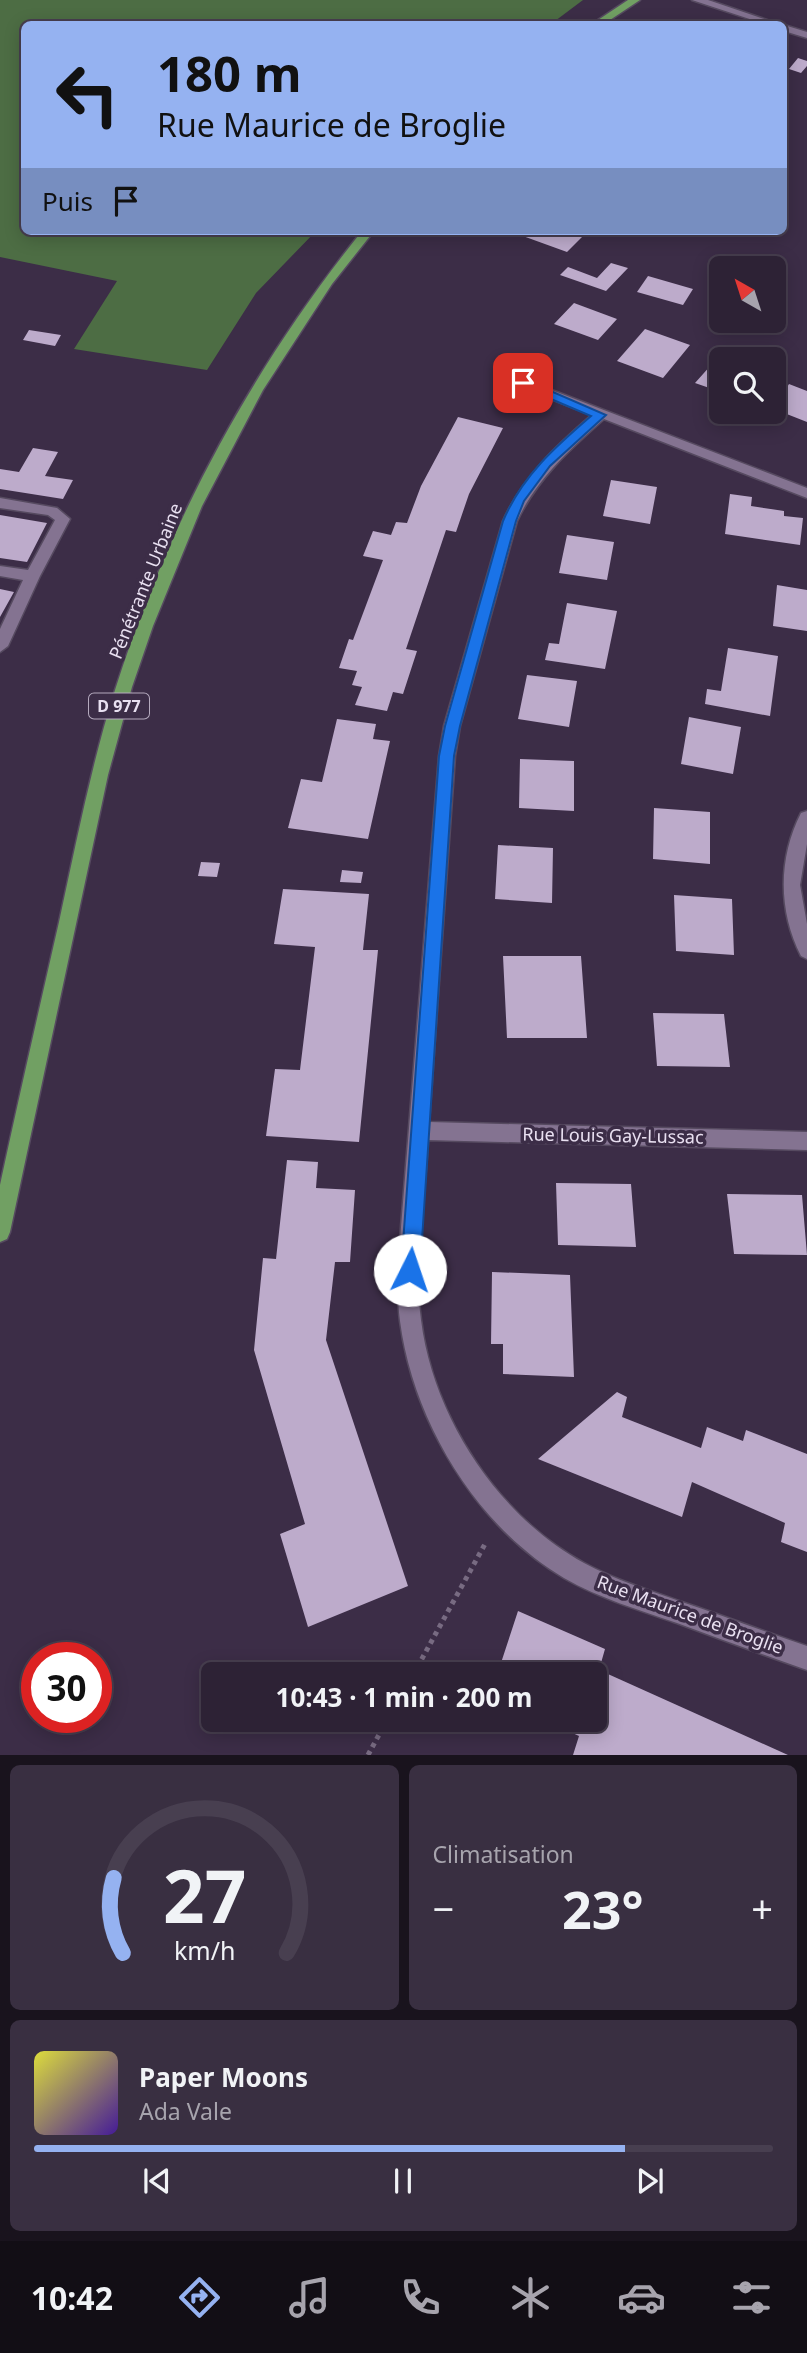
<!DOCTYPE html>
<html lang="fr">
<meta charset="utf-8">
<style>
:root{--surface:#2d2235;--page:#392f41;--text:#f1f3f6;--muted:#a7a4ad;--line:#483f50;--accent:#95b2f1}
body{margin:0;font-family:"Noto Sans",sans-serif;background:var(--page);color:var(--text);height:100vh;display:flex;flex-direction:column;font-size:26px;white-space:nowrap}
*{box-sizing:border-box;margin:0}
p{font-size:23px;color:var(--muted)}
.icon{flex:none;width:38px;height:38px;fill:none;stroke:currentColor;stroke-width:2;stroke-linecap:round;stroke-linejoin:round}
.map{position:relative;height:1755px;overflow:hidden}
.details{display:flex;flex-direction:column;gap:10px;padding:10px;background:#19131d;flex:1}
.details>*{flex:none}
.hud{position:absolute;left:21px;top:21px;width:766px;height:214px;border-radius:10px;box-shadow:0 4px 18px #0003,0 0 0 2px var(--line);background:#95b2f1;color:#111;overflow:hidden}
.needle{width:46px;rotate:321deg}
.buttons{position:absolute;left:709px;top:256px;display:grid;gap:14px}
.buttons a{display:grid;place-items:center;width:77px;height:77px;border-radius:10px;background:var(--surface);box-shadow:0 4px 18px #0003,0 0 0 2px var(--line);font-size:35px}
.speed{position:absolute;left:21px;top:1642px;display:flex;gap:14px;font-size:35px;font-weight:700;text-align:center}
.speed>*{display:grid;place-content:center;width:91px;height:91px;border-radius:50%;background:var(--surface);box-shadow:0 4px 18px #0003,0 0 0 2px var(--line);line-height:1}
.speed .limit{border:10px solid #d22;background:#fff;color:#111}
.pin{position:absolute;display:grid;place-items:center;width:60px;height:60px;color:#fff;margin:-30px;border-radius:14px;box-shadow:0 4px 10px #0006}
.me{position:absolute;width:77px;margin:-38px;rotate:4deg;stroke-linejoin:round;filter:drop-shadow(0 0 5px #0008)}
.turn{display:flex;align-items:center;gap:24px;height:147px;padding:0 21px;font-size:32px}
.turn .icon{width:91px;height:91px;stroke-width:2.5}
.turn b{display:block;font-size:49px;line-height:60px}
.then{display:flex;align-items:center;height:66px;padding:0 21px;background:#0003;gap:14px;font-size:26px}
.big{font-size:52px;font-weight:700;line-height:1.1}
.details .widget{flex:1;display:flex;flex-direction:column;justify-content:center;gap:10px;min-width:0;padding:0 24px;border-radius:10px;background:var(--page)}
.details .dial{align-items:center;gap:0}
.dial svg{height:182px;overflow:visible;fill:none;stroke:var(--line);stroke-width:7;stroke-linecap:round;text-anchor:middle}
.dial text{fill:var(--text);stroke:none}
.song{display:flex;align-items:center;gap:21px}
.cover{width:84px;height:84px;border-radius:10px;background:linear-gradient(135deg,hsl(60 70% 55%),hsl(260 70% 35%))}
.played{height:7px;border-radius:4px;background:linear-gradient(90deg,var(--accent) 80%,var(--line) 80%)}
.keys{display:flex;justify-content:space-around;direction:ltr}
.heat{display:flex;justify-content:space-between;align-items:center;font-size:38px;direction:ltr}
.details .tiles{flex:1;display:grid;gap:10px;grid-template-columns:1fr 1fr}
.widget:last-child{grid-column:span 2}
.trip{position:absolute;left:201px;top:1662px;width:406px;height:70px;border-radius:10px;background:var(--surface);box-shadow:0 4px 18px #0003,0 0 0 2px var(--line);font-weight:700;line-height:70px;text-align:center}
.tabs{display:flex;height:112px;justify-content:space-around;align-items:center;background:#120e15;color:var(--muted)}
.tabs .icon{width:49px;height:49px}
.tabs .active{color:var(--accent)}
.tabs b{font-size:32px;color:var(--text)}
.map>svg:first-child{display:block}
.forest{fill:#4d6d44}
.building{fill:#bdabcb}
.lines{fill:none;stroke-linecap:round;stroke-linejoin:round}
.minor-casing{stroke:#564a60;stroke-width:3}
.major-casing{stroke:#564a60;stroke-width:3}
.path{stroke:#786b82;stroke-width:5;stroke-dasharray:4.5 4.5;stroke-linecap:butt}
.minor{fill:#847391;fill-rule:evenodd}
.major{fill:#71a063;fill-rule:evenodd}
.route{fill:#1a73e8;stroke:#114b97;stroke-width:2}
.labels{text-anchor:middle;stroke-width:7;stroke-linejoin:round;paint-order:stroke}
.shield{fill:#3c2d47;stroke:#b5aabe;stroke-width:2}
.shield-label{font-size:16px;font-weight:bold;fill:#e9e0f1}
.street-label{font-size:18px;fill:#e9e0f1;stroke:#3c2d47}
</style>
<div class="map">
<svg width="807" height="1755" viewBox="0 0 807 1755">
<rect width="100%" height="100%" fill="#3c2d47"/>
<path class="forest" d="M0 0H583L551 24H24V231H316L256 293 207 370 74 349 117 281 0 257Z"/>
<path class="building" d="M798 58 807 61V66L801 73 789 69Z
M509 231H588L567 252Z
M611 263 628 268 606 291 560 275 568 267 597 278Z
M648 276 693 289 683 305 637 292Z
M574 303 617 319 598 340 554 324Z
M645 329 690 345 663 378 617 361Z
M29 330 61 335 55 346 23 340Z
M720 355 735 358 721 359V392L695 383Z
M789 384 807 391V422L774 409Z
M458 417 503 428 469 494 456 532 446 530 406 649 417 651 403 694 393 692 387 711 355 705 362 687 352 685 357 671 339 668 349 639 353 640 383 560 363 556 373 531 391 535 396 522 407 523 421 486Z
M33 448 58 452 45 476 73 480 63 499 0 489V469L19 472Z
M611 480 657 487 650 524 603 516Z
M730 494 752 497 751 506 784 511V516L803 518 800 545 725 534Z
M0 515 47 523 27 562 0 558Z
M567 535 614 542 607 580 559 573Z
M777 585 807 590V631L773 626Z
M0 589 14 592 0 617Z
M567 603 617 611 605 669 545 660 549 643 559 644Z
M728 648 778 656 770 716 705 704 707 689 721 691Z
M527 675 577 681 569 727 518 719Z
M689 717 741 727 733 774 681 764Z
M337 719 376 724 373 739 390 741 368 839 288 828 301 779 322 782Z
M520 759 574 761V811L519 808Z
M654 808 710 812V864L653 859Z
M498 845 553 848 552 903 495 899Z
M201 862 220 863 217 877 198 876Z
M342 870 363 872 361 883 340 882Z
M283 889 369 894 363 950H378L359 1142 266 1136 275 1069 300 1070 315 947 274 944Z
M674 895 732 899 734 955 676 951Z
M503 956H581L587 1038H507Z
M653 1013 724 1014 730 1067 657 1066Z
M287 1160 318 1162 316 1188 355 1190 350 1262H335L326 1340 408 1586 308 1627 280 1534 305 1524 254 1350 263 1258 276 1259Z
M556 1183 631 1184 636 1247 558 1245Z
M727 1194 802 1195 807 1255 734 1254Z
M492 1272 570 1275 574 1377 503 1374V1344H491Z
M617 1392 627 1397 622 1417 701 1448 707 1427 743 1441 746 1430 807 1454V1552L781 1542 785 1523 692 1482 682 1517 538 1459Z
M518 1611 605 1649 599 1670 788 1755H573L579 1736 544 1720H595V1675H497Z"/>
<g class="lines">
<g class="minor-casing">
<path id="minor" d="M692 0H708L779 24H765Z
M784 25 807 32V38L784 31Z
M523 379 807 488V498L604 419C569 450 537 479 517 521L460 726 455 756 429 1122 807 1132V1150L428 1140C425 1199 413 1261 421 1320 433 1417 498 1516 584 1563 615 1580 649 1590 682 1602 724 1616 765 1632 807 1646V1670C764 1655 720 1639 677 1623 639 1610 599 1598 564 1578 476 1526 413 1421 400 1321 397 1299 398 1275 399 1252L439 756 444 726 503 521C523 477 556 446 592 415L518 386 516 383Z
M0 498 57 508 70 519 40 576 8 646 0 652V629L23 580 0 576V566L28 570 55 520 48 515 0 508Z
M807 811V844L800 885 807 924V959L801 956C778 911 778 858 801 813Z"/>
</g>
<g class="major-casing">
<path id="major" d="M628 0H640L604 24H592Z
M362 231H374L332 284 263 390 202 506 153 626 132 687 108 775 10 1232 7 1239 0 1242V1185C19 1097 39 1010 59 922 76 844 91 766 115 690 168 523 252 368 362 231Z"/>
</g>
<path class="path" d="M413 1675 485 1544
M368 1755 387 1720"/>
<use href="#minor" class="minor"/>
<use href="#major" class="major"/>
</g>
<path class="route" d="M523 379 606 415 550 466 524 501 516 521 460 726 454 756 420 1270 417 1276 410 1279 404 1276 401 1270 439 756 445 726 503 521C522 476 555 447 591 416L518 385V380Z"/>
<g class="labels">
<rect class="shield" x="89" y="693.5" width="60" height="25" rx="5"/>
<g class="shield-label">
<text x="119" y="712">D 977</text>
</g>
<g class="street-label">
<text transform="translate(146 581) rotate(-68)" y="6">Pénétrante Urbaine</text>
<text transform="translate(613 1136) rotate(1)" y="6">Rue Louis Gay-Lussac</text>
<text transform="translate(690 1615) rotate(20)" y="6">Rue Maurice de Broglie</text>
</g>
</g>
</svg>
<div class="buttons">
<a><svg class="needle" viewBox="-14 -14 28 28"><path d="M0-13l5 13h-10z" fill="#e53935"/><path d="M0 13l5-13h-10z" fill="#a7a4ad"/></svg></a>
<a><svg class="icon" aria-label="search" viewBox="0 0 24 24"><circle cx="10" cy="10" r="6"/><path d="M15 15l6 6"/></svg></a>
</div>
<div class="speed"><div class="limit">30</div></div>
<div class="pin" style="left:523px;top:383px;background:#d93025"><svg class="icon" aria-label="arrive" viewBox="0 0 24 24"><path d="M6 21V4h12l-3 4 3 4H6"/></svg></div>
<svg class="me" style="left:410px;top:1270px" viewBox="-20 -20 40 40"><circle r="19" fill="#fff"/><path d="M0-13L10 11 0 6-10 11z" fill="#1a73e8"/></svg>
<div class="trip">10:43 · 1 min · 200 m</div>
<div class="hud">
<div class="turn"><svg class="icon" aria-label="left" viewBox="0 0 24 24"><path d="M17 20v-9H6M10 6l-5 5 5 5"/></svg><div><b>180 m</b>Rue Maurice de Broglie</div></div>
<div class="then">Puis<svg class="icon" aria-label="arrive" viewBox="0 0 24 24"><path d="M6 21V4h12l-3 4 3 4H6"/></svg></div>
</div>
</div>
<section class="details">
<div class="tiles">
<div class="widget dial"><svg viewBox="0 0 100 80">
<path d="M14 69A42 42 0 1 1 86 69"/>
<path d="M14 69A42 42 0 0 1 10 36" stroke="#95b2f1"/>
<text x="50" y="56" font-size="32" font-weight="700">27</text>
<text x="50" y="72" font-size="11">km/h</text>
</svg></div>
<div class="widget"><p>Climatisation</p>
<div class="heat"><a>−</a><b class="big">23°</b><a>+</a></div>
</div>
<div class="widget">
<div class="song"><i class="cover"></i><div><b>Paper Moons</b><p>Ada Vale</p></div></div>
<div class="played"></div>
<div class="keys"><svg class="icon" aria-label="previous" viewBox="0 0 24 24"><path d="M18 5L8 12l10 7zM5 5v14"/></svg><svg class="icon" aria-label="pause" viewBox="0 0 24 24"><path d="M8 5v14M16 5v14"/></svg><svg class="icon" aria-label="next" viewBox="0 0 24 24"><path d="M6 5l10 7-10 7zM19 5v14"/></svg></div>
</div>
</div>
</section>
<nav class="tabs">
<b>10:42</b>
<svg class="icon active" aria-label="directions" viewBox="0 0 24 24"><path d="M12 3l9 9-9 9-9-9zM9 14v-3h6M13 9l2 2-2 2"/></svg>
<svg class="icon" aria-label="music" viewBox="0 0 24 24"><path d="M9 18V5l10-2v13"/><circle cx="6" cy="18" r="3"/><circle cx="16" cy="16" r="3"/></svg>
<svg class="icon" aria-label="phone" viewBox="0 0 24 24"><path d="M5 4h4l2 5-3 2q2 4 5 5l2-3 5 2v4C11 20 4 13 5 4z"/></svg>
<svg class="icon" aria-label="climate" viewBox="0 0 24 24"><path d="M12 3v18M4 7l16 10M4 17L20 7"/></svg>
<svg class="icon" aria-label="car" viewBox="0 0 24 24"><path d="M5 17H2v-5l4-1 3-4h7l3 4 3 1v5h-3M9 17h6M6 11h13"/><circle cx="7" cy="17" r="2"/><circle cx="17" cy="17" r="2"/></svg>
<svg class="icon" aria-label="filters" viewBox="0 0 24 24"><path d="M4 7h16M4 17h16"/><circle cx="9" cy="7" r="2"/><circle cx="15" cy="17" r="2"/></svg>
</nav>
